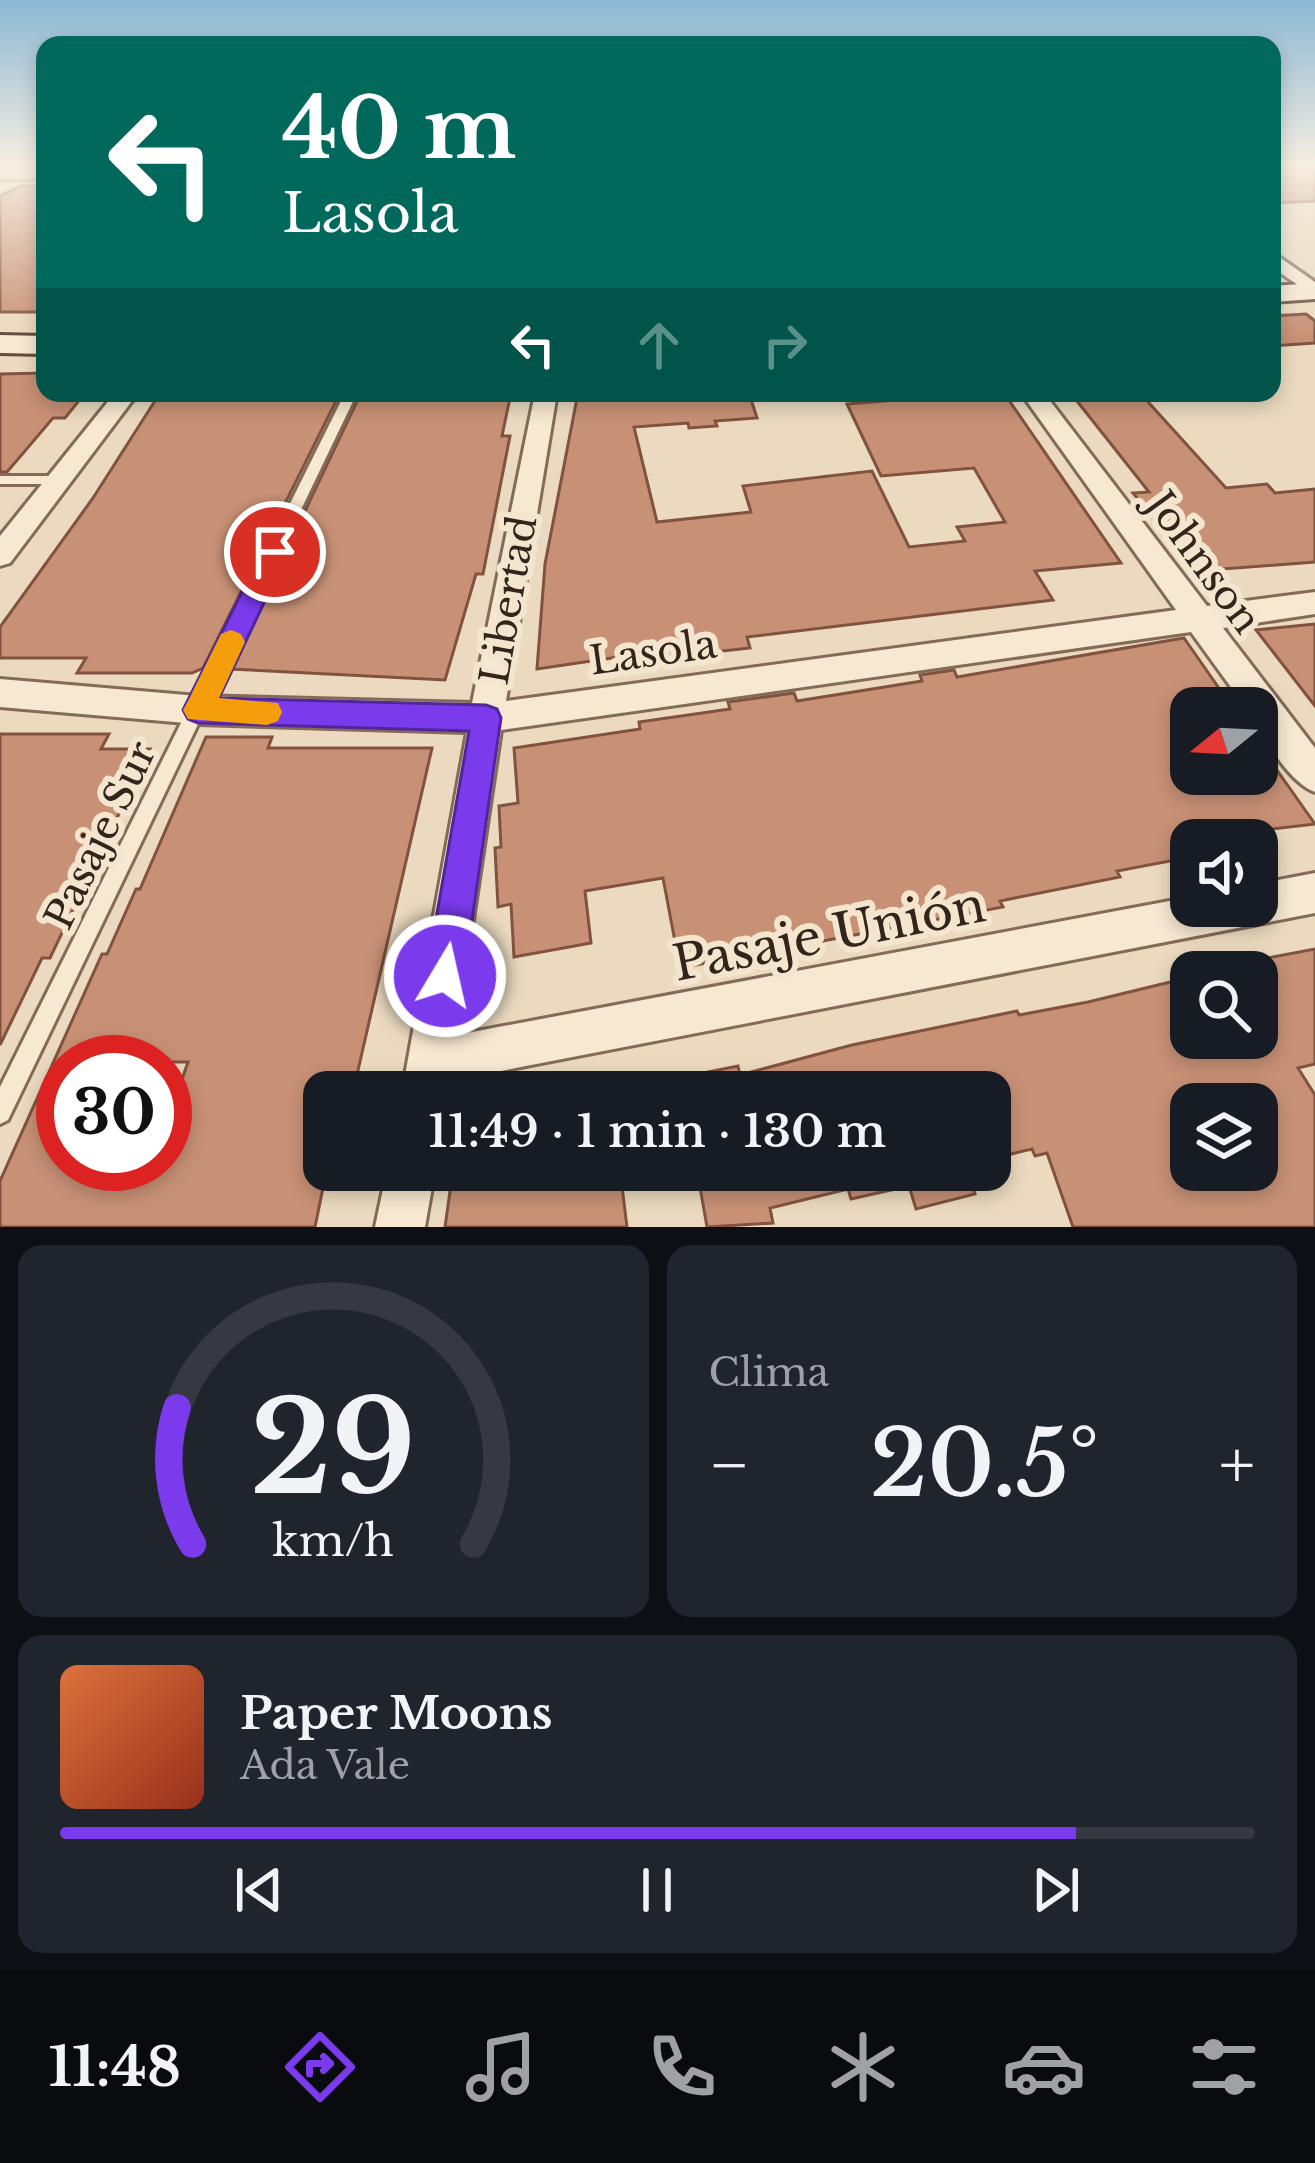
<!DOCTYPE html>
<html lang="es">
<meta charset="utf-8">
<style>
:root{--surface:#171b24;--page:#20242c;--text:#f1f3f6;--muted:#9ea1a6;--line:#363941;--accent:#7c3aed}
body{margin:0;font-family:"Libre Baskerville",serif;background:var(--page);color:var(--text);height:100vh;display:flex;flex-direction:column;font-size:45px;white-space:nowrap}
*{box-sizing:border-box;margin:0}
p{font-size:39px;color:var(--muted)}
.icon{flex:none;width:66px;height:66px;fill:none;stroke:currentColor;stroke-width:2;stroke-linecap:round;stroke-linejoin:round}
.map{position:relative;height:1227px;overflow:hidden}
.panel{display:flex;flex-direction:column;gap:18px;padding:18px;background:#0d0f14;flex:1}
.panel>*{flex:none}
.hud{position:absolute;left:36px;top:36px;width:1245px;height:366px;border-radius:24px;box-shadow:0 6px 18px #0003;background:#00695c;color:#fff;overflow:hidden}
.needle{width:78px;rotate:252deg}
.fabs{position:absolute;left:1170px;top:687px;display:grid;gap:24px}
.fabs a{display:grid;place-items:center;width:108px;height:108px;border-radius:24px;background:var(--surface);box-shadow:0 6px 18px #0003;font-size:60px}
.speed{position:absolute;left:36px;top:1035px;display:flex;gap:24px;font-size:60px;font-weight:700;text-align:center}
.speed>*{display:grid;place-content:center;width:156px;height:156px;border-radius:50%;background:var(--surface);box-shadow:0 6px 18px #0003;line-height:1}
.speed .limit{border:18px solid #d22;background:#fff;color:#111}
.pin{position:absolute;display:grid;place-items:center;width:102px;height:102px;color:#fff;margin:-51px;border:6px solid #fff;border-radius:50%;box-shadow:0 3px 12px #0007}
.me{position:absolute;width:132px;margin:-66px;rotate:9deg;stroke-linejoin:round;filter:drop-shadow(0 0 9px #0008)}
.turn{display:flex;align-items:center;gap:42px;height:252px;padding:0 48px;font-size:54px}
.turn .icon{width:156px;height:156px;stroke-width:2.5}
.turn b{display:block;font-size:84px;line-height:102px}
.lanes{display:flex;align-items:center;height:114px;padding:0 48px;background:#0003;justify-content:center;gap:60px;direction:ltr}
.lanes .off{opacity:.35}
.big{font-size:90px;font-weight:600;line-height:1.1}
.panel .tile{flex:1;display:flex;flex-direction:column;justify-content:center;gap:18px;min-width:0;padding:0 42px;border-radius:24px;background:var(--page)}
.panel .dial{align-items:center;gap:0}
.dial svg{height:312px;overflow:visible;fill:none;stroke:var(--line);stroke-width:7;stroke-linecap:round;text-anchor:middle}
.dial text{fill:var(--text);stroke:none}
.song{display:flex;align-items:center;gap:36px}
.cover{width:144px;height:144px;border-radius:18px;background:linear-gradient(135deg,hsl(20 70% 55%),hsl(10 70% 35%))}
.played{height:12px;border-radius:6px;background:linear-gradient(90deg,var(--accent) 85%,var(--line) 85%)}
.keys{display:flex;justify-content:space-around;direction:ltr}
.heat{display:flex;justify-content:space-between;align-items:center;font-size:66px;direction:ltr}
.panel .tiles{flex:1;display:grid;gap:18px;grid-template-columns:1fr 1fr}
.tile:last-child{grid-column:span 2}
.trip{position:absolute;left:303px;top:1071px;width:708px;height:120px;border-radius:24px;background:var(--surface);box-shadow:0 6px 18px #0003;font-weight:600;line-height:120px;text-align:center}
.tabs{display:flex;height:192px;justify-content:space-around;align-items:center;background:#090b0e;color:var(--muted)}
.tabs .icon{width:84px;height:84px}
.tabs .selected{color:var(--accent)}
.tabs b{font-size:54px;color:var(--text)}
.map>svg:first-child{display:block}
.building{fill:#c89176;stroke:#81533f;stroke-width:3;fill-rule:evenodd}
.lines{fill:none;stroke-linecap:round;stroke-linejoin:round}
.service-casing{stroke:#836b58;stroke-width:6}
.minor-casing{stroke:#836b58;stroke-width:6}
.secondary-casing{stroke:#644c3c;stroke-width:6}
.service{fill:#f7e8d1;fill-rule:evenodd}
.minor{fill:#f7e8d1;fill-rule:evenodd}
.secondary{fill:#f7e8d1;fill-rule:evenodd}
.route{fill:#7c3aed;stroke:#51269a;stroke-width:3}
.slow{fill:#f59e0b}
.labels{text-anchor:middle;stroke-width:12;stroke-linejoin:round;paint-order:stroke}
.street-label{font-size:39px;fill:#33251c;stroke:#f3e5ce}
.near-street-label{font-size:48px;fill:#33251c;stroke:#f3e5ce}
</style>
<div class="map">
<svg width="1315" height="1227" viewBox="0 0 1315 1227">
<rect width="100%" height="100%" fill="#ebdabf"/>
<path class="building" d="M1272 166H1315V201L1272 203Z
M21 186H45V312H0V196Z
M1306 314 1315 321V343L1272 346V316Z
M45 373V393H85L65 418H53L7 472H0V374Z
M160 393H340L203 668 192 673H77L86 658H0V627L93 498Z
M361 393H511L502 436H510L483 574H476L445 680 230 669Z
M578 393H749L757 418 715 421 717 426 689 428 688 423 634 427 657 522 751 512 743 486 872 471 909 547 965 541 957 527 1005 522 974 468 881 476 847 404 896 400 892 393H1004L1121 563 1035 571 1053 600 747 637 750 648 668 657 666 650 537 669 545 564Z
M1140 393 1226 488 1267 484 1275 493 1315 489V562L1196 571 1133 493 1149 492 1073 396Z
M1315 624V706L1256 630Z
M1184 638 1223 694H1218L1227 708H1191V774H1257V742L1315 824 1245 832 1251 840H1191V857L1117 871 1120 877 1000 901 1003 907 680 968 663 878 585 891 591 943 514 957 511 904 498 907 495 848 501 847 499 806 518 803 514 748 640 729 639 722 730 709 728 702 794 693 797 701 922 681 920 675 954 670 957 677Z
M0 734H109L101 749H150L50 958H42L0 1045Z
M206 737H272L268 748H432L353 1092H324V1183L315 1227H0V1181L102 954H107L136 889H140ZM63 1062H188L165 1128V1164H63Z
M1315 949V1064L1298 1068 1315 1095V1227H1073L1047 1153 1035 1156 1032 1149 990 1159V1092H669L668 1080 738 1066 740 1075 852 1045 1017 1011 1019 1015 1088 1002 1191 977V1038H1257V960ZM1191 1104H1257V1170H1191Z
M453 1170H620L627 1227H445Z
M697 1170H967L975 1194 916 1209 909 1186 851 1199 848 1189 770 1208 773 1223 707 1227Z"/>
<g class="lines">
<g class="service-casing">
<path id="service" d="M345 393H357L8 1120 0 1124V1087Z
M0 476H60L66 480 60 484H0Z"/>
</g>
<g class="minor-casing">
<path id="minor" d="M0 169H45V179H0Z
M1272 252 1315 282V297L1272 267Z
M115 393H138L10 563 0 566V536Z
M535 393H557L506 701 1176 610 1021 393H1044L1207 606 1315 592V614L1223 628 1315 748V792C1290 783 1257 734 1257 708H1246L1191 632 501 730 456 1035 1191 897V906H1257V884L1315 873V913L449 1081 448 1092H402L467 732 198 724 0 707V679L198 696 472 703Z
M387 1170H435L425 1227H375Z"/>
</g>
<g class="secondary-casing">
<path id="secondary" d="M1315 283V299L1272 302V286Z
M0 335 45 336V354L0 353Z"/>
</g>
<use href="#service" class="service"/>
<use href="#minor" class="minor"/>
<use href="#secondary" class="secondary"/>
</g>
<linearGradient id="sky" x2="0" y2="1"><stop stop-color="#8cb8d3"/><stop offset="0.49" stop-color="#f6eee2"/><stop offset="1" stop-color="#f6eee2" stop-opacity="0"/></linearGradient>
<rect width="1315" height="337" fill="url(#sky)"/>
<path class="route" d="M275 542 288 552 219 698 486 705 497 709 501 718 464 976 458 989 445 995 431 989 426 976 469 731 198 723 188 719 183 710 262 552Z"/>
<path class="slow" d="M231 630 241 634 245 642 219 698 278 703 282 712 278 721 267 725 188 719 183 710 188 701 221 634Z"/>
<g class="labels">
<g class="street-label">
<text transform="translate(1204 562) rotate(54)" y="14">Johnson</text>
<text transform="translate(508 600) rotate(-80)" y="14">Libertad</text>
<text transform="translate(653 652) rotate(-8)" y="14">Lasola</text>
<text transform="translate(100 835) rotate(-64)" y="14">Pasaje Sur</text>
</g>
<g class="near-street-label">
<text transform="translate(829 934) rotate(-11)" y="17">Pasaje Unión</text>
</g>
</g>
</svg>
<div class="fabs">
<a><svg class="needle" viewBox="-14 -14 28 28"><path d="M0-13l5 13h-10z" fill="#e53935"/><path d="M0 13l5-13h-10z" fill="#9ea1a6"/></svg></a>
<a><svg class="icon" aria-label="sound" viewBox="0 0 24 24"><path d="M4 9h4l5-4v14l-5-4H4zM17 9q2 3 0 6"/></svg></a>
<a><svg class="icon" aria-label="search" viewBox="0 0 24 24"><circle cx="10" cy="10" r="6"/><path d="M15 15l6 6"/></svg></a>
<a><svg class="icon" aria-label="layers" viewBox="0 0 24 24"><path d="M12 4l9 5-9 5-9-5zM3 14l9 5 9-5"/></svg></a>
</div>
<div class="speed"><div class="limit">30</div></div>
<div class="pin" style="left:275px;top:552px;background:#d93025"><svg class="icon" aria-label="arrive" viewBox="0 0 24 24"><path d="M6 21V4h12l-3 4 3 4H6"/></svg></div>
<svg class="me" style="left:445px;top:976px" viewBox="-20 -20 40 40"><circle r="17" fill="#7c3aed" stroke="#fff" stroke-width="3"/><path d="M0-11L8 9 0 5-8 9z" fill="#fff"/></svg>
<div class="trip">11:49 · 1 min · 130 m</div>
<div class="hud">
<div class="turn"><svg class="icon" aria-label="left" viewBox="0 0 24 24"><path d="M17 20v-9H6M10 6l-5 5 5 5"/></svg><div><b>40 m</b>Lasola</div></div>
<div class="lanes"><svg class="icon" aria-label="left" viewBox="0 0 24 24"><path d="M17 20v-9H6M10 6l-5 5 5 5"/></svg><svg class="icon off" aria-label="ahead" viewBox="0 0 24 24"><path d="M12 20V5M6 11l6-6 6 6"/></svg><svg class="icon off" aria-label="right" viewBox="0 0 24 24"><path d="M7 20v-9h11M14 6l5 5-5 5"/></svg></div>
</div>
</div>
<section class="panel">
<div class="tiles">
<div class="tile dial"><svg viewBox="0 0 100 80">
<path d="M14 69A42 42 0 1 1 86 69"/>
<path d="M14 69A42 42 0 0 1 10 34" stroke="#7c3aed"/>
<text x="50" y="56" font-size="32" font-weight="700">29</text>
<text x="50" y="72" font-size="11">km/h</text>
</svg></div>
<div class="tile"><p>Clima</p>
<div class="heat"><a>−</a><b class="big">20.5°</b><a>+</a></div>
</div>
<div class="tile">
<div class="song"><i class="cover"></i><div><b>Paper Moons</b><p>Ada Vale</p></div></div>
<div class="played"></div>
<div class="keys"><svg class="icon" aria-label="previous" viewBox="0 0 24 24"><path d="M18 5L8 12l10 7zM5 5v14"/></svg><svg class="icon" aria-label="pause" viewBox="0 0 24 24"><path d="M8 5v14M16 5v14"/></svg><svg class="icon" aria-label="next" viewBox="0 0 24 24"><path d="M6 5l10 7-10 7zM19 5v14"/></svg></div>
</div>
</div>
</section>
<nav class="tabs">
<b>11:48</b>
<svg class="icon selected" aria-label="directions" viewBox="0 0 24 24"><path d="M12 3l9 9-9 9-9-9zM9 14v-3h6M13 9l2 2-2 2"/></svg>
<svg class="icon" aria-label="music" viewBox="0 0 24 24"><path d="M9 18V5l10-2v13"/><circle cx="6" cy="18" r="3"/><circle cx="16" cy="16" r="3"/></svg>
<svg class="icon" aria-label="phone" viewBox="0 0 24 24"><path d="M5 4h4l2 5-3 2q2 4 5 5l2-3 5 2v4C11 20 4 13 5 4z"/></svg>
<svg class="icon" aria-label="climate" viewBox="0 0 24 24"><path d="M12 3v18M4 7l16 10M4 17L20 7"/></svg>
<svg class="icon" aria-label="car" viewBox="0 0 24 24"><path d="M5 17H2v-5l4-1 3-4h7l3 4 3 1v5h-3M9 17h6M6 11h13"/><circle cx="7" cy="17" r="2"/><circle cx="17" cy="17" r="2"/></svg>
<svg class="icon" aria-label="filters" viewBox="0 0 24 24"><path d="M4 7h16M4 17h16"/><circle cx="9" cy="7" r="2"/><circle cx="15" cy="17" r="2"/></svg>
</nav>
